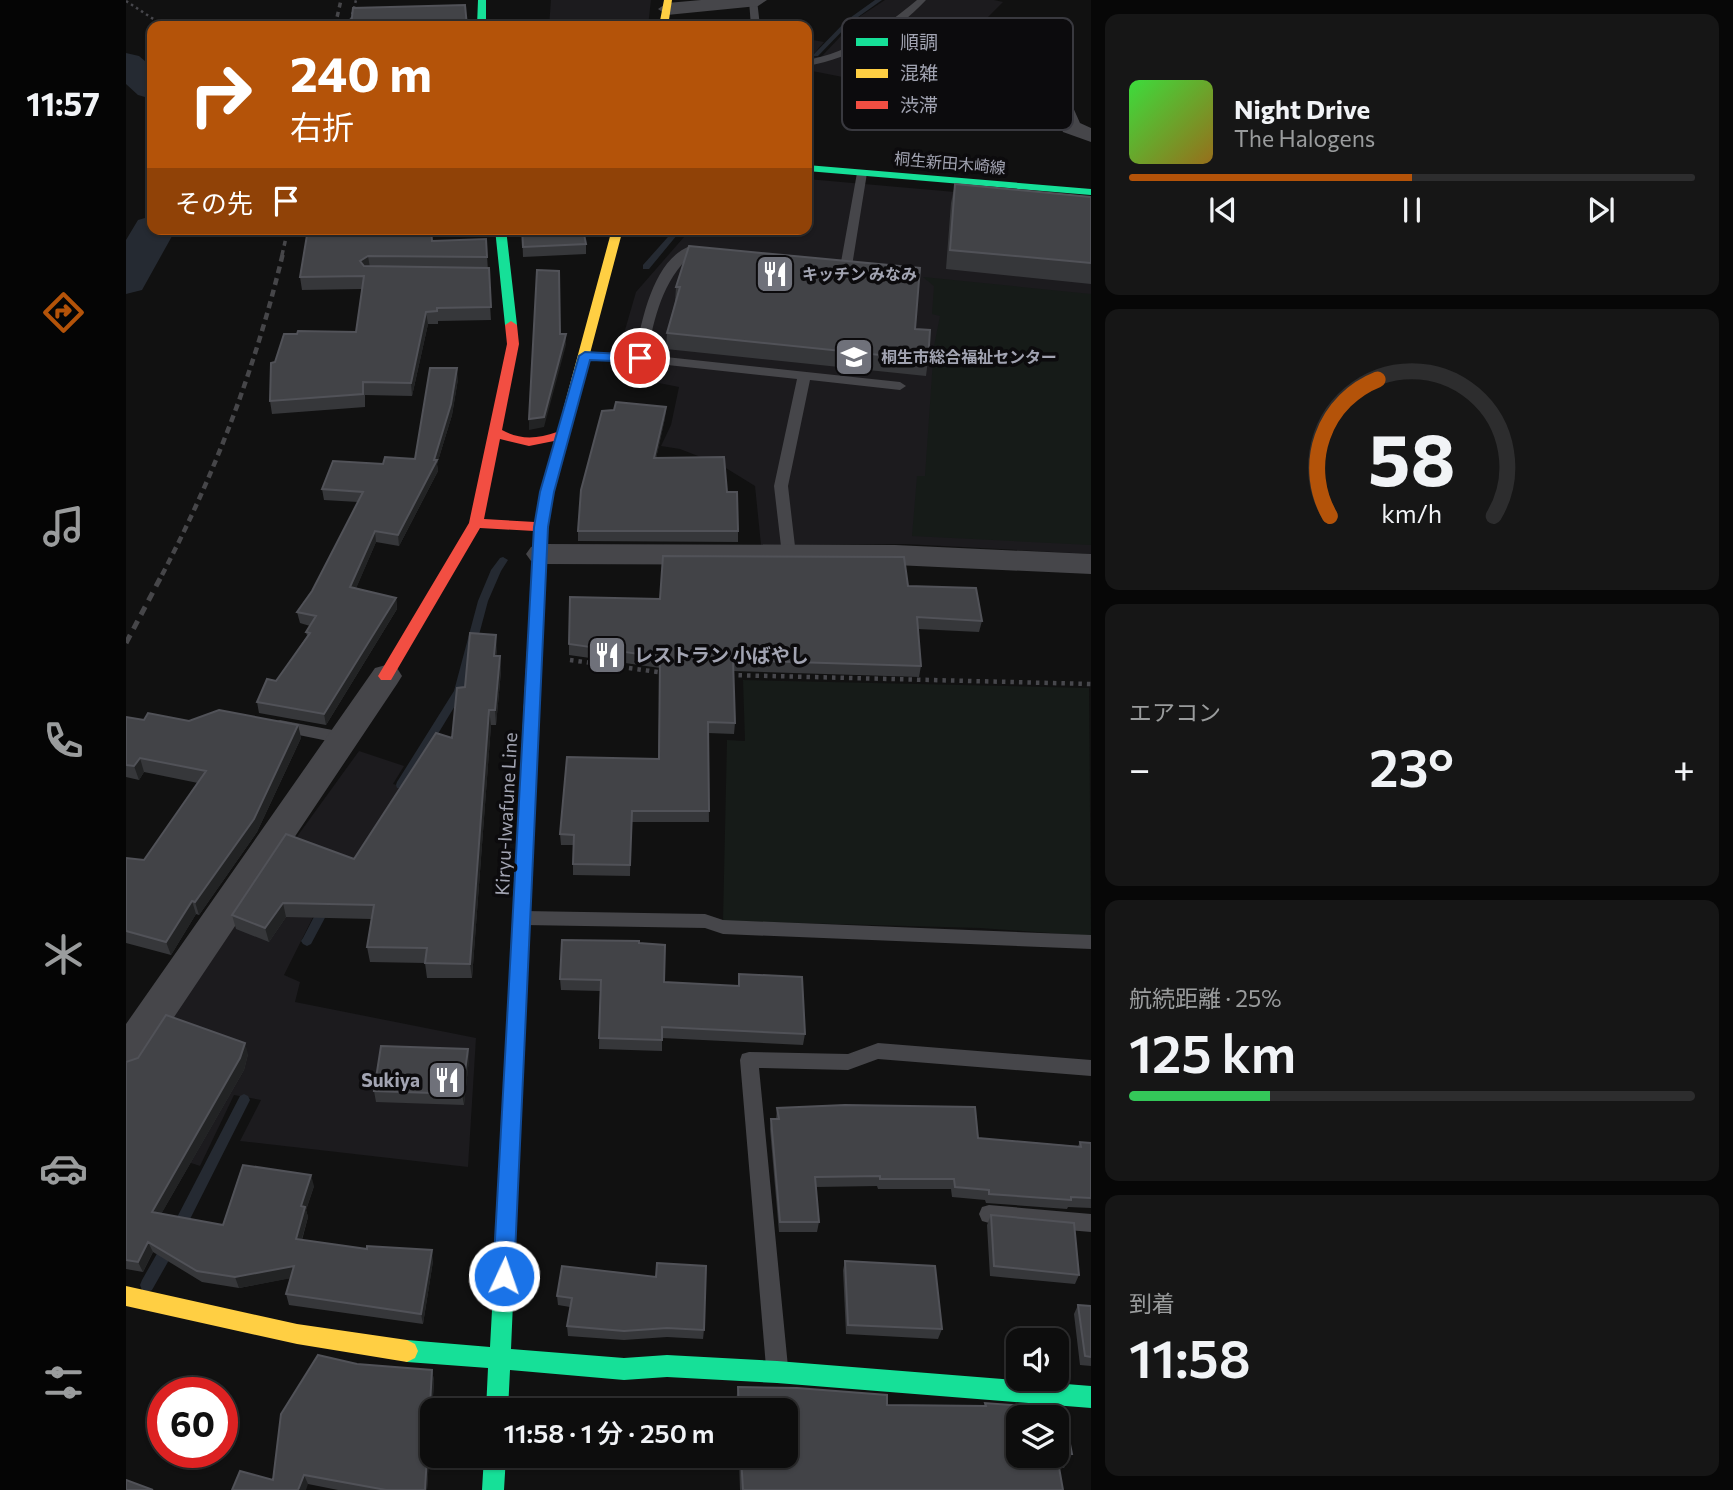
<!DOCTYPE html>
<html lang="ja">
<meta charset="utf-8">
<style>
:root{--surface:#0d0d0d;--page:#161616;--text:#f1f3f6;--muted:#9a9c9d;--line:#2d2d2e;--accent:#b45309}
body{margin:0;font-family:Commissioner,"Noto Sans JP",sans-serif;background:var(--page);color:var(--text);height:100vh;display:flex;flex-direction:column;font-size:26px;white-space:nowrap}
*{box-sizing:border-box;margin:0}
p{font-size:23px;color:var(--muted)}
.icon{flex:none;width:38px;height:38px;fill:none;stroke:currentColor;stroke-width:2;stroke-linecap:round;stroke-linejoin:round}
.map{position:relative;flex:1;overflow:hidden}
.panel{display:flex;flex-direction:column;gap:14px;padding:14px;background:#070707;width:642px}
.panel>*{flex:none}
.top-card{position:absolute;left:21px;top:21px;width:665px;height:214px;border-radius:14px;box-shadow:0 2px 5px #0004,0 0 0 2px var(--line);background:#b45309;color:#fff;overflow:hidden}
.tools{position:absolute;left:880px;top:1328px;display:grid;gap:14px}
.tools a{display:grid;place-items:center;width:63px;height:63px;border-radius:14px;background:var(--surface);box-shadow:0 2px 5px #0004,0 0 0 2px var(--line);font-size:35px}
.speed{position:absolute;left:21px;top:1377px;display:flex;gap:14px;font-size:35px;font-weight:700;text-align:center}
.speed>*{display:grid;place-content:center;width:91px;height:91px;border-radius:50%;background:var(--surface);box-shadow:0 2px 5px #0004,0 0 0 2px var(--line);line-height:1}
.speed .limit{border:10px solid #d22;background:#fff;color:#111}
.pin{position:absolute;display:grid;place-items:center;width:60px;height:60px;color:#fff;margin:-30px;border:4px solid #fff;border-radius:50%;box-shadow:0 2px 7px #0007}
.me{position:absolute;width:77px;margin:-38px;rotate:3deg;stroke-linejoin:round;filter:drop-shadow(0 0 5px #0008)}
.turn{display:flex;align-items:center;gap:24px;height:147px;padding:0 28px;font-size:32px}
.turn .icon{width:91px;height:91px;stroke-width:2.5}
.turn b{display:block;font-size:49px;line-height:60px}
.then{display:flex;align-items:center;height:66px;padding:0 28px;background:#0003;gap:14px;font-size:26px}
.big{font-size:52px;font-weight:600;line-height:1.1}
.panel .tile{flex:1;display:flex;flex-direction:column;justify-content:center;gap:10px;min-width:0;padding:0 24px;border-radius:14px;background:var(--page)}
.panel .dial{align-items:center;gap:0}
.dial svg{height:182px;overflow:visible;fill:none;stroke:var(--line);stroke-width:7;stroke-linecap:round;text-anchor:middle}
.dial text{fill:var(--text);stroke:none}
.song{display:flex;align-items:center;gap:21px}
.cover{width:84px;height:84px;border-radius:10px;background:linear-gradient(135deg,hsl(120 70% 55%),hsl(40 70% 35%))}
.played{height:7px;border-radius:4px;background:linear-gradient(90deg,var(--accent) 50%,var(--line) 50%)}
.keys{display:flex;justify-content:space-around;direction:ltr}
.heat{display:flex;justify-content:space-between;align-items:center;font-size:38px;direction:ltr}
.charge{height:10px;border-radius:5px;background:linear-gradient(90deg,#34c759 25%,var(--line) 0)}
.trip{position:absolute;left:294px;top:1398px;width:378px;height:70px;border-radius:14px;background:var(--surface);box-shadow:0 2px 5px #0004,0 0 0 2px var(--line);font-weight:600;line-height:70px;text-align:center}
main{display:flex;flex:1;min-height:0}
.menu{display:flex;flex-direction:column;width:126px;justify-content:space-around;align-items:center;background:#050505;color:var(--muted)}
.menu .icon{width:49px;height:49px}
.menu .current{color:var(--accent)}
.menu b{font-size:32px;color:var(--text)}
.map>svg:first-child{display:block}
.built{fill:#1c1b1e}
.green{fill:#161b18}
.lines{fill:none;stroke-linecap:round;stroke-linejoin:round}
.stream{fill:#252a32;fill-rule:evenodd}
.river{fill:#252a32;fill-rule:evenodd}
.path-far1{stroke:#47474c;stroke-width:2.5;stroke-dasharray:2.5 3.5;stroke-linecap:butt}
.path{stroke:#47474c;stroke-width:4.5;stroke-dasharray:3.5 5;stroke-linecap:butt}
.lane{fill:#46464a;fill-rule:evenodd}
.street{fill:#46464a;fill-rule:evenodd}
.fast{fill:#16e098;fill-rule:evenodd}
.slow{fill:#ffcf43;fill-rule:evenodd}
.jam{fill:#f24e42;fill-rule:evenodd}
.rail-far2{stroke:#464649;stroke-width:3.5;stroke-dasharray:5 4.5;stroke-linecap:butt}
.rail-far1{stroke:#464649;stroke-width:4.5;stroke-dasharray:7 5;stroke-linecap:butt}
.rail{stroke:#464649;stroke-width:5;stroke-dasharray:9 7;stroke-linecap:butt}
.wall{fill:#36373a}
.shaded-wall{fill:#222324}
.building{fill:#424347;stroke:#515258;stroke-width:2}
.route{fill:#1a73e8;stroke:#114b97;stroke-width:2}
.labels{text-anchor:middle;stroke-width:7;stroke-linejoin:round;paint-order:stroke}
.far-street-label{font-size:16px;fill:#a2a4b2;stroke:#0c0b0d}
.far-poi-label{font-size:16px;font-weight:bold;fill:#a2a4b2;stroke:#0c0b0d;text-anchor:start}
.poi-label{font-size:19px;font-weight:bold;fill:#a2a4b2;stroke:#0c0b0d;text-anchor:start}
.street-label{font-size:19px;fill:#a2a4b2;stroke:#0c0b0d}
.key{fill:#0c0b0d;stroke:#39393f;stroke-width:2}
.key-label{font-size:19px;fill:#a2a4b2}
</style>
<main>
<nav class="menu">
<b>11:57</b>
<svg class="icon current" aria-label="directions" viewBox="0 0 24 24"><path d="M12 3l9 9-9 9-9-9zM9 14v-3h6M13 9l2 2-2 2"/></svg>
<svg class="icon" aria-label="music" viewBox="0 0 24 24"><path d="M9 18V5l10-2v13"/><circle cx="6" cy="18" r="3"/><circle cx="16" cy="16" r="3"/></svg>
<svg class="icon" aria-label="phone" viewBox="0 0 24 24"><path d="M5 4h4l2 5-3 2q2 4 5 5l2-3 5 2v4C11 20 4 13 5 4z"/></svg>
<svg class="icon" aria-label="climate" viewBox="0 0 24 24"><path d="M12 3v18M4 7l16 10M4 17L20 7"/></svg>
<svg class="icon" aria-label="car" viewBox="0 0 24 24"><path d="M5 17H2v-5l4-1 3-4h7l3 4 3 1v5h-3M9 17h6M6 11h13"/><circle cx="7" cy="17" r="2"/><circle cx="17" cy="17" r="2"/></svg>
<svg class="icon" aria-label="filters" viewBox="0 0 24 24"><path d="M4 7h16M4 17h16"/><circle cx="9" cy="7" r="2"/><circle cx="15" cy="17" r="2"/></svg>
</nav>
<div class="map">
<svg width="965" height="1490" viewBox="0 0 965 1490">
<rect width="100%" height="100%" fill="#111"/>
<path class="built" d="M425 0H525L522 26H423Z
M759 0H868L877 2 788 91 681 70V39L698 42 686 56 695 57 733 17Z
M681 179 965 204V554L779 544 635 545 629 486 595 465 554 449 535 446 545 425 553 387 513 379 488 368 510 292 565 229H681Z
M233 751 278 766 267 784 285 789 202 918 189 913 158 975 174 982 169 1002 350 1038 342 1167 114 1141 135 1100 108 1095 74 1166 0 1141V1087L104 929Z"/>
<path class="green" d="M797 277 965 294V545L786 536 791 476H799L808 346 814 316 806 314 808 286Z
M617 680 963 688 965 936 854 928 597 921 601 740 619 741Z"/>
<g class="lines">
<path class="stream" d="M749 0H756L725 22 692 56H688V54L721 20Z
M549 229H556L523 269H517V265Z
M377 557 382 560 375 571 362 601 338 691 279 788H271L270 785 271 782 328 691 352 601 365 570 374 558Z
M195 909 199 911 201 914 185 944 181 946 177 944 175 941 177 938 191 911Z
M118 1094 122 1096 124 1100 56 1235 51 1237 46 1235 44 1231 46 1227 114 1096Z
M42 1242 47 1243 49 1248 47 1253 26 1290 21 1292 16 1290 14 1285 16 1280 37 1243Z"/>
<path class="river" d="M0 53 13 56 26 67V99L12 95 0 84Z
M26 216V229H50L16 290 0 294V240L12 220Z"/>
<path class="path-far1" d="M0 1 38 26
M223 26 230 0"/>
<path class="path" d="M444 660 539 673
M604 675 965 684"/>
<path class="lane" d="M631 0 634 26H625L623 1Z
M791 0H800C768 34 727 58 681 66V60C725 52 757 28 791 0Z
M736 170 741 173 726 266 720 269 701 267V263L715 262 731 173Z
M564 246 582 248 588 251 582 254 567 253C536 281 529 316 521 355L774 382 780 386 774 390 684 380 662 486 670 555 668 558H658L656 555 648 486 671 379 514 362 459 360 453 356 459 352 509 354C516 320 527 260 564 246Z
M154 720 217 732 225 738 217 744 148 730 146 726 148 722Z
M398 911 579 914 597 920 965 935V949L597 934 579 928 398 925 392 923 389 918 392 913Z
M752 1043 965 1060V1076L752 1059 722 1070 633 1068 662 1367 659 1375 651 1378 643 1375 640 1367 614 1060 616 1054 623 1052 722 1054Z
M863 1205 965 1214V1232L863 1223 856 1221 853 1214 856 1207Z"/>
<path class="street" d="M575 0H641L632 6 541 15 532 9 541 3Z
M919 17 929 23 925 58 954 123 965 128V142L937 132 905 58 909 23Z
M415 544 769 545 965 554V574L769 565 415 564 405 561 400 554 405 547Z
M260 665 271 668 276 676 271 684 14 1068 0 1073V1024L249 668Z"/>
<path class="fast" d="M352 0H360V26H351Z
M681 165 965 189V195L681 171Z
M369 229H380L391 325 385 329 379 325Z
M388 1064 395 1066 397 1072 385 1349 498 1358 541 1355 651 1361 965 1386V1408L651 1383 541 1377 498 1380 384 1370 382 1410H360L362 1368 281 1362 273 1358 270 1351 273 1344 281 1340 364 1347 379 1072 381 1066Z
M358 1456H380L378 1490H356Z"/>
<path class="slow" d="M538 0H546L542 26H533Z
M486 229H497L449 410 443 414 437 410Z
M407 679 415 684 397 1072 395 1078 388 1080 381 1078 379 1072 399 684Z
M0 1286 171 1324 281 1340 289 1344 292 1351 289 1358 281 1362 171 1344 0 1306Z"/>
<path class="jam" d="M385 321 391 325 393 344 376 430C394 440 411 439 431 432L439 407 443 406 449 410 428 492 422 527 415 684 407 689 399 684 408 531 354 528 265 680H255L252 676 343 523 381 344 379 325ZM374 439 403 446 428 441 409 522 358 519Z"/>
<path class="rail-far2" d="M209 26 215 0
M156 255 162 229"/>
<path class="rail-far1" d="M36 575C90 472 130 366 157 253"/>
<path class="rail" d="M0 643 37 573"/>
</g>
<path class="wall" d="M829 184 965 197V284L820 269 825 203Z
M182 229 306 241 360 239 365 320 312 321V324H302L286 396 239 395V407L146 414 144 401 149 362 171 334 230 332 236 289 176 290 174 277Z
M396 229 460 244V254L397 257Z
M550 287 789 329 802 360 800 376 540 349 541 333 549 302Z
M332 379 326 415 311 464 312 471 273 546 250 542 230 588 270 598 271 609 200 725 133 713 131 702 150 681 181 636 180 632 184 626 174 623 171 612 186 591 232 502 198 500 196 489 257 464 289 459Z
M540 407 539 418 530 458 601 492 612 531V542L452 541V531Z
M782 586 856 621 853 632 792 629 795 666 793 677 607 671 609 723 608 734 582 733 583 822H505L504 876 447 875V845H435L434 834 532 759 534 668 443 655V644L534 599Z
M371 650 370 656H374L375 671 370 725H365L346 978H301L299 963 244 962 241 947 245 919 160 917 143 942 110 929 106 915 228 859 326 738 339 687Z
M0 717 18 720 172 725 175 738 131 832 73 915 70 914 45 955 0 943V858L18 860 72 783 18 772 13 780 0 777Z
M513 943 538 982 612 986 613 974 679 1034 677 1045 536 1038V1051L473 1049 474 991 435 990 434 979Z
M342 1049 343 1059 338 1105 250 1102 248 1091Z
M122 1054 118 1070 35 1214 97 1225 188 1186 180 1210 182 1217 176 1240 307 1261 297 1324 163 1305 160 1294 164 1278 113 1288 76 1282 27 1252 17 1272 0 1269V1062Z
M651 1108 852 1138 952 1146 954 1142 965 1143V1208L942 1207 941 1209 860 1203 859 1200 826 1197 825 1189H752L751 1186 690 1187 693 1222 691 1232H653L644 1129 645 1119H650Z
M865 1215 953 1275 949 1284 864 1276 861 1225Z
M719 1261 816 1329 812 1339 720 1334 717 1270Z
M436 1266 578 1330 577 1339 541 1337 498 1340 442 1336 441 1326 444 1307 432 1305 431 1296Z
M952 1305 965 1306V1366L954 1365 948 1314Z
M231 1364 306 1370 308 1381 301 1490H212L182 1484 147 1480Z
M612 1387 761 1405 858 1406 859 1403 946 1454 938 1468H933L937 1490H614L613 1456H660V1410H610V1401Z"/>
<path class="shaded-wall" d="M242 256 244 268 235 274 234 261Z
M300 312 302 324 286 396 285 383Z
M440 334V345L418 427 403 430V419Z
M331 368 332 379 326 415 311 464 312 471 273 546 272 535 308 460Z
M540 407 539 418 528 468V458Z
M249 531 250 542 226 598 224 587Z
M270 598 271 609 200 725 198 714Z
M370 635 371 650 369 671 368 656Z
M374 656 375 671 370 725 369 710Z
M363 710 365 725 346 978 344 964Z
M172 725 175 738 131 832 73 915 69 902Z
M14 758 18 772 13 780 8 766Z
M66 901 70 914 45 955 40 942Z
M157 903 160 917 143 942 139 928Z
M119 1043 122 1054 118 1070 30 1223 26 1212Z
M342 1049 343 1059 338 1105 336 1094Z
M185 1175 188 1186 180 1210 182 1217 173 1249 170 1239 175 1206Z
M22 1242 27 1252 17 1272 12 1262Z
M306 1250 307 1261 297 1324 295 1314Z
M168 1266 171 1277 113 1288 109 1277Z
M306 1370 308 1381 301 1490H299Z
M178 1475 182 1484 180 1490H172Z"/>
<path class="building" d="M339 5 341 26H225L227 8Z
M829 184 965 197V263L824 250Z
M182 229H305L306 241 360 239 361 257 242 256 234 261 238 266 363 268 365 307 311 308V311L300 312 285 383 237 382V394L144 401 145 363 149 362 158 334H171L172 331 230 332 238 276 174 277Z
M396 229H457L460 244 397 247Z
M563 246 794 268 789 329 804 330 802 360 541 333 554 287H550Z
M411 270 433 271 434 334H440L418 417 403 419Z
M304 368H331L325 404 308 460H311L272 535 249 531 224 587 270 598 198 714 131 702 141 679 150 681 184 633 180 632 190 616 171 612 186 591 237 492 196 489 207 461 257 464 259 457 289 459Z
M490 402 540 407 528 458 598 457 601 492H611L612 531H452L455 490 476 411 488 410Z
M537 556 778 557 782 586 850 588 856 621 791 617 795 666 607 660 609 723 582 722 583 811H506L504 865 447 864 448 835 434 834 441 757 533 759 534 657 443 644 444 597 534 599Z
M344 633 370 635 368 656H374L369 710H363L344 964 299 963 301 948 241 947 248 905 157 903 139 928 106 915 160 834 228 859 310 733 326 738 331 688 339 687Z
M93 710 172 725 128 819 69 902 66 901 40 942 0 931V858L18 860 80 771 14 758 8 766 0 765V717L18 720 22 713 63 721Z
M436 940 513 941V943L539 945 538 982 613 986V974L676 977 679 1034 536 1027V1040L473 1038 475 980 434 979Z
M40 1015 119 1043 114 1058 26 1212 97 1225 117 1165 185 1175 175 1206 179 1207 170 1239 241 1249V1246L306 1250 295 1314 160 1294 168 1266 109 1277 71 1271 22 1242 12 1262 0 1260V1062L12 1058Z
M255 1046 342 1049 336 1094 248 1091Z
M719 1105 849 1107 852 1138 955 1147 954 1142 965 1143V1198L945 1197V1200L863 1194V1190L829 1187 828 1179H754V1176L689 1177 693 1222H654L645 1119H653L651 1108Z
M865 1215 948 1223 953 1275 868 1266Z
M719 1261 809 1266 816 1329 722 1325Z
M531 1263 580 1266 578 1330 541 1328 498 1331 441 1326 446 1298 431 1296 436 1266 530 1277Z
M952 1305 965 1306V1357L959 1356Z
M192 1355 231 1364 306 1370 299 1490H260L178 1475 172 1490H106L114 1471 147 1480 155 1414Z
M612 1387 671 1388 761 1395V1405L860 1406 859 1403 937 1409 946 1454H931V1418H892V1456H931L937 1490H617L615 1456H660V1410H613Z
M0 1480 27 1490H0Z"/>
<path class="route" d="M459 352 514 355 520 358 514 362 464 360 428 492 422 527 388 1276 385 1283 378 1286 370 1283 367 1276 408 527 414 492 453 356Z"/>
<defs>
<g id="restaurant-square" transform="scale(2.0125)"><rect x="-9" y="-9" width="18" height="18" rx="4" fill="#6f717a" stroke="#0c0b0d"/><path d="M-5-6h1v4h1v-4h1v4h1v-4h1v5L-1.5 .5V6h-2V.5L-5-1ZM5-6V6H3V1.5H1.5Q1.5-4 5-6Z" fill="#fff"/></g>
<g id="school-square" transform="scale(2.0125)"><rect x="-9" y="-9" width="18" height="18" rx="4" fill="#6f717a" stroke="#0c0b0d"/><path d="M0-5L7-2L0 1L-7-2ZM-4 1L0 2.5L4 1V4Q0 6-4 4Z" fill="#fff"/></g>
</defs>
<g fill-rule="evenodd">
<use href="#restaurant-square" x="649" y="274"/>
<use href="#school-square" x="728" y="357"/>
<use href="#restaurant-square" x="481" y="655"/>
<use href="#restaurant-square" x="321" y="1080"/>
</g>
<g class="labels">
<g class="far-street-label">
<text transform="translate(824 163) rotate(5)" y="6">桐生新田木崎線</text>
</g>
<g class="far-poi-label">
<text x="676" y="280">キッチン みなみ</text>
<text x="755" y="363">桐生市総合福祉センター</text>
</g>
<g class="poi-label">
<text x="508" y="662">レストラン 小ばやし</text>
<text x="294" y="1087" text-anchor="end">Sukiya</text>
</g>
<g class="street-label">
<text transform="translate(380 814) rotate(-87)" y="7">Kiryu-Iwafune Line</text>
</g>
</g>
<rect x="716" y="18" width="231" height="112" rx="10" class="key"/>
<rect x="730" y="38" width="32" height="8" fill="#16e098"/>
<rect x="730" y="69" width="32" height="9" fill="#ffcf43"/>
<rect x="730" y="101" width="32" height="8" fill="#f24e42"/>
<g class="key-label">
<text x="774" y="49">順調</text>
<text x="774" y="80">混雑</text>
<text x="774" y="112">渋滞</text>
</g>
</svg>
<div class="tools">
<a><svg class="icon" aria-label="sound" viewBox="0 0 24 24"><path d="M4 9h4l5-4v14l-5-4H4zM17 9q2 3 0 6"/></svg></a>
<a><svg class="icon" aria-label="layers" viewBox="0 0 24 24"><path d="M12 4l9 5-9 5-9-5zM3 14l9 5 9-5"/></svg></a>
</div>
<div class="speed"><div class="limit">60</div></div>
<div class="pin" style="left:514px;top:358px;background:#d93025"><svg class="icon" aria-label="arrive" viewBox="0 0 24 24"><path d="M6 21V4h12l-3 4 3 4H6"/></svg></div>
<svg class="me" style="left:378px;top:1276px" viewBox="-20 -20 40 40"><circle r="17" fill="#1a73e8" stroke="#fff" stroke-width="3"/><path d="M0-11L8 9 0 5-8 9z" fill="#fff"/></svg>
<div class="trip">11:58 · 1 分 · 250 m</div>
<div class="top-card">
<div class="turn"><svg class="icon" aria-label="right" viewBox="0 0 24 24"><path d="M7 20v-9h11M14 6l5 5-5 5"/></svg><div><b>240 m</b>右折</div></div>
<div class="then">その先<svg class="icon" aria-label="arrive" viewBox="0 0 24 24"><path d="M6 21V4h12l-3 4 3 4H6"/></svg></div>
</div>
</div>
<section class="panel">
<div class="tile">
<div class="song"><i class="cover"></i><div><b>Night Drive</b><p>The Halogens</p></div></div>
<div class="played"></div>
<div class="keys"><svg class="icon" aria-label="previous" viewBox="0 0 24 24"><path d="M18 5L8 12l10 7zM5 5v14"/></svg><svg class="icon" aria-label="pause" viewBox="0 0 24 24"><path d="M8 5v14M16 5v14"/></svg><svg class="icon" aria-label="next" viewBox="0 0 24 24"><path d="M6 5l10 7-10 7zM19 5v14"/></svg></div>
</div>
<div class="tile dial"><svg viewBox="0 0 100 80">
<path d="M14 69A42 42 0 1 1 86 69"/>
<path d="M14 69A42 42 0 0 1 35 9" stroke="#b45309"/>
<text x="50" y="56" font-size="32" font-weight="700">58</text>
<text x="50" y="72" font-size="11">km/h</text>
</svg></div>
<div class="tile"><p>エアコン</p>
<div class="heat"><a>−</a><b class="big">23°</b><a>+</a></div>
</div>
<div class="tile"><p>航続距離 · 25%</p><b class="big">125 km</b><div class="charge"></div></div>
<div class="tile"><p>到着</p><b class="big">11:58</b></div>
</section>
</main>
